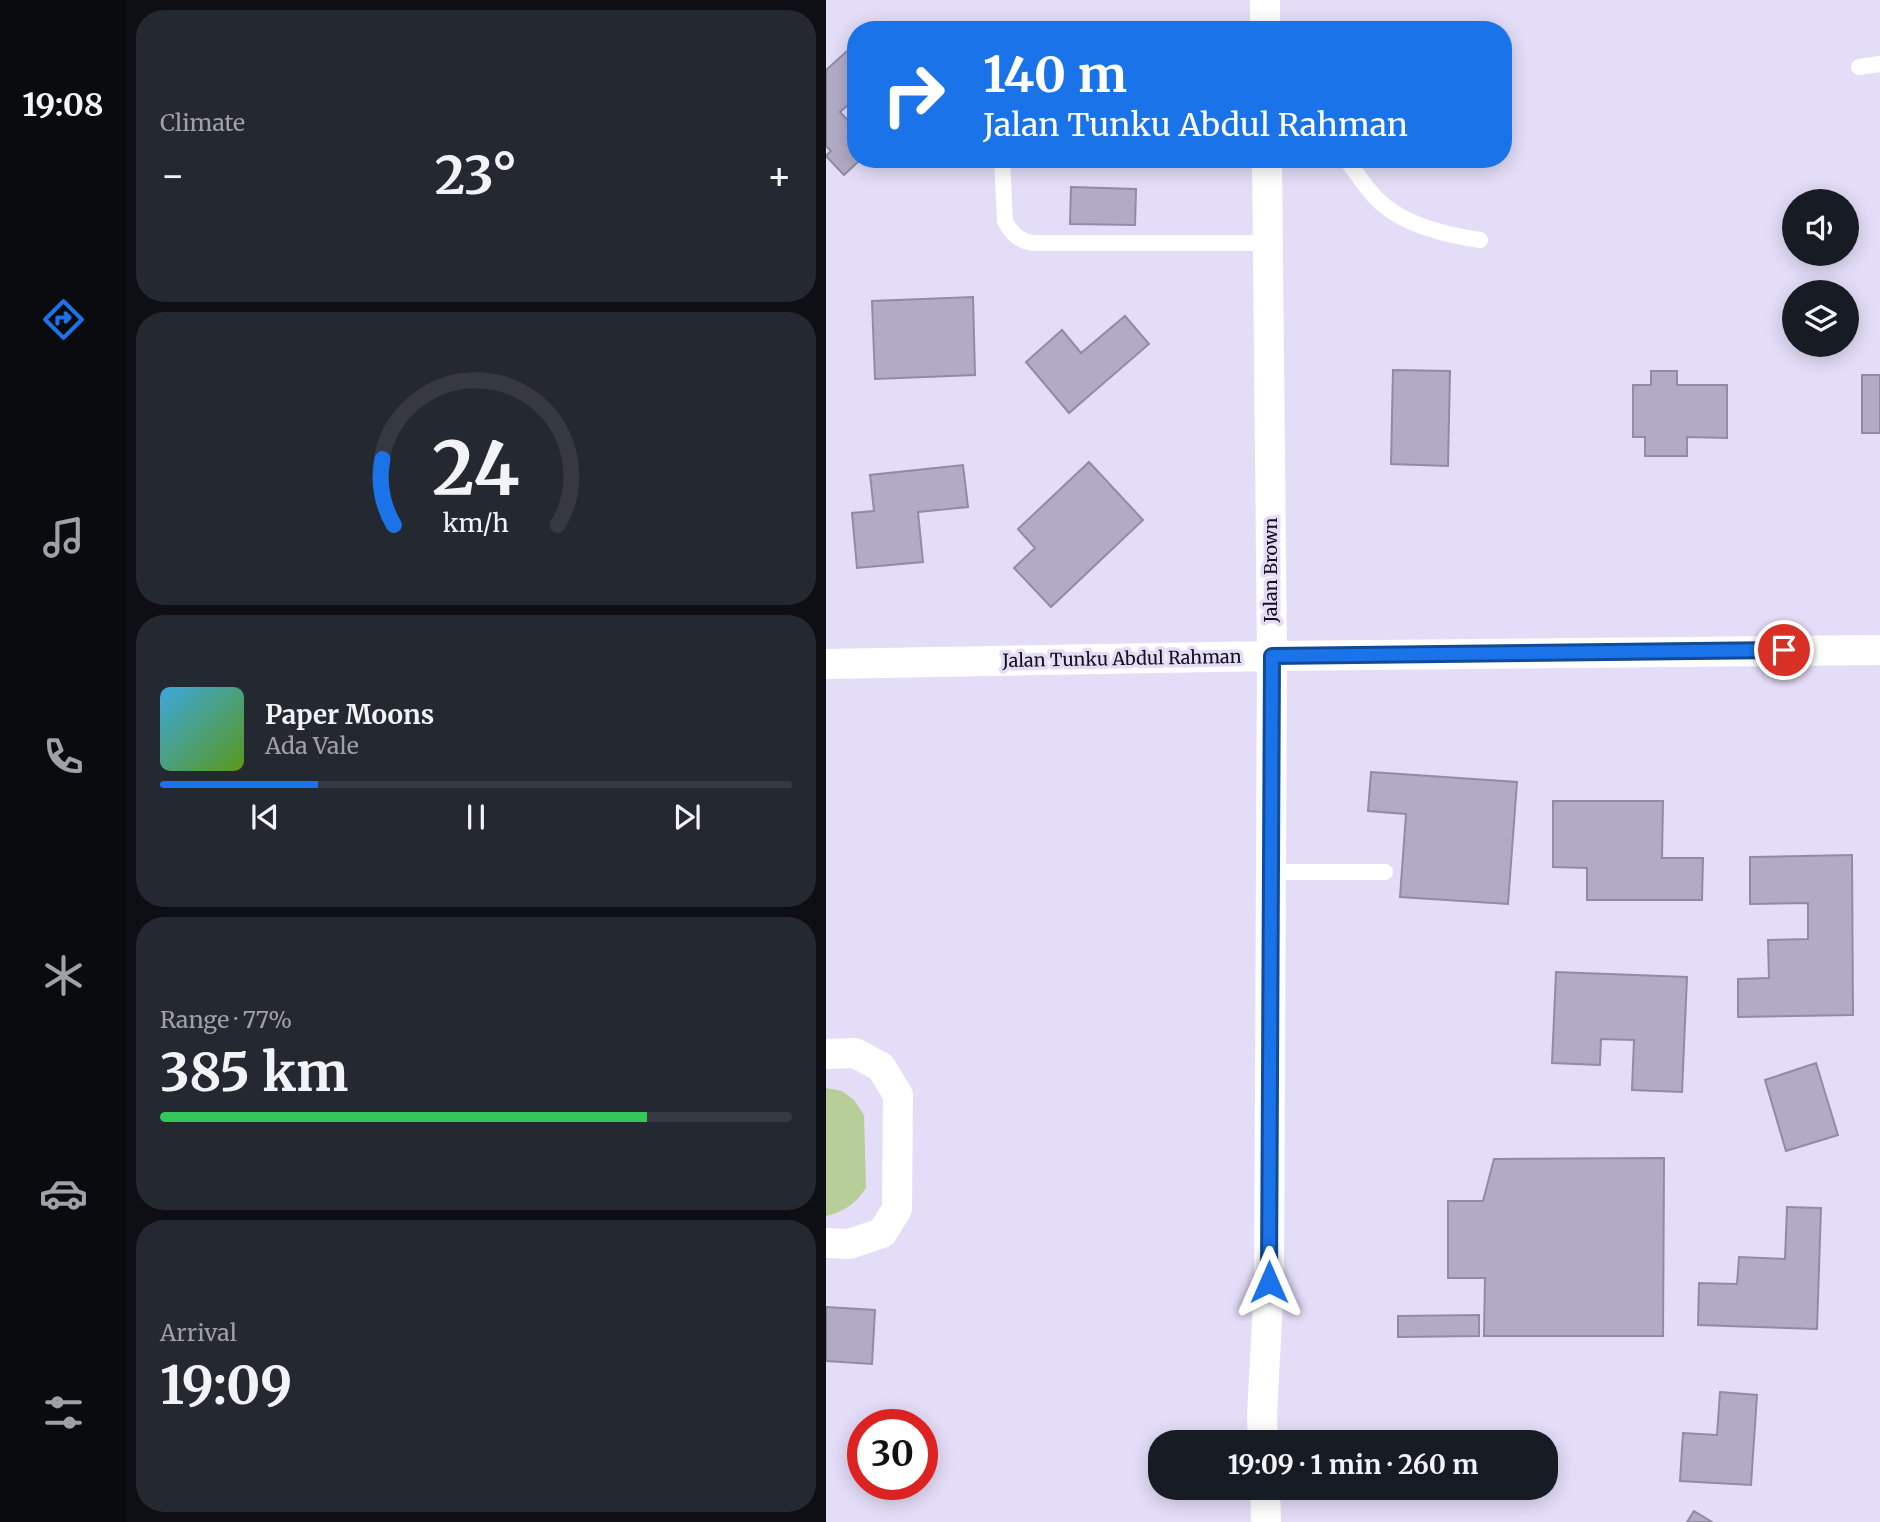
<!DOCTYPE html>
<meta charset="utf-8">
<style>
:root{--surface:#171b24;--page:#242831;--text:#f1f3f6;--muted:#9ea1a6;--line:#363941;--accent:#1a73e8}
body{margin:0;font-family:Merriweather,serif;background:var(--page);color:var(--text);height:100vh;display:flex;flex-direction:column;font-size:26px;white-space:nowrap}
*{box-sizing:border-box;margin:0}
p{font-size:23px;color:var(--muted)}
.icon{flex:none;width:38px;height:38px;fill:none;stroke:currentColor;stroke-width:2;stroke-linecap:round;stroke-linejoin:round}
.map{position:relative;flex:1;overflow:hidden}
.side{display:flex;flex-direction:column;gap:10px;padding:10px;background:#0d0f14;width:700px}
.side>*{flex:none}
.guide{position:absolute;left:21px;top:21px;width:665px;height:147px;border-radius:28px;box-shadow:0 4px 18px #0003;background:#1a73e8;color:#fff;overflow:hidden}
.tools{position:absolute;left:956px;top:189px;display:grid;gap:14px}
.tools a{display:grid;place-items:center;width:77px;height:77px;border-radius:50%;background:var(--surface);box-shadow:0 4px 18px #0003;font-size:35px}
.speed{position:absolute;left:21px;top:1409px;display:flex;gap:14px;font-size:35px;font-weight:700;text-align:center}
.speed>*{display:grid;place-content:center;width:91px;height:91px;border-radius:50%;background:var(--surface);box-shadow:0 4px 18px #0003;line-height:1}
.speed .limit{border:10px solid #d22;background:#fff;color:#111}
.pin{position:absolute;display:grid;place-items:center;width:60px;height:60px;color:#fff;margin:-30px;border:4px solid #fff;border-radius:50%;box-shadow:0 2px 7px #0007}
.me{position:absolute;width:77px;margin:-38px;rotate:0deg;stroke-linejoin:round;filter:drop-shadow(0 0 5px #0008)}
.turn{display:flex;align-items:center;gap:24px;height:147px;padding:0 21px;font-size:32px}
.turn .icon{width:91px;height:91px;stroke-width:2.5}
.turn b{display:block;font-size:49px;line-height:60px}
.big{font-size:52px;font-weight:700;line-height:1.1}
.side .widget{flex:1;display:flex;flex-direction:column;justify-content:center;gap:10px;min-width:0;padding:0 24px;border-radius:28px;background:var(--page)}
.side .dial{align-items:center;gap:0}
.dial svg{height:182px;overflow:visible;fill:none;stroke:var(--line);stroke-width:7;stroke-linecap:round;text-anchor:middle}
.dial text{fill:var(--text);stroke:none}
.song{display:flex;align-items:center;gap:21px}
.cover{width:84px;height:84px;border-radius:10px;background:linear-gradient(135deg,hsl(200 70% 55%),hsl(90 70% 35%))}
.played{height:7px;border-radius:4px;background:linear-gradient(90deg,var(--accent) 25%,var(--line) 25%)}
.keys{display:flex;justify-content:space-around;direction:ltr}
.heat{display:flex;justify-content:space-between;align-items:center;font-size:38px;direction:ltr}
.charge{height:10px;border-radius:5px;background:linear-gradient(90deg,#34c759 77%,var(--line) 0)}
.trip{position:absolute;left:322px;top:1430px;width:410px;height:70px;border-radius:28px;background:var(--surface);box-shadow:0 4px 18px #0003;font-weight:700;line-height:70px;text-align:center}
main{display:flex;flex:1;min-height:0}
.tabs{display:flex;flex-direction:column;width:126px;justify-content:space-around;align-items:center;background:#090b0e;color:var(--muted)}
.tabs .icon{width:49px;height:49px}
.tabs .selected{color:var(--accent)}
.tabs b{font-size:32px;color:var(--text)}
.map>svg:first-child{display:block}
.green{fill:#b7ce98}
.building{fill:#b1abc5;stroke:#918ba4;stroke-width:2}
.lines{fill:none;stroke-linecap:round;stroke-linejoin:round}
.service{stroke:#fff;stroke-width:16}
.minor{stroke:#fff;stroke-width:30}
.route-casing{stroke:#114b97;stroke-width:18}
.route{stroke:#1a73e8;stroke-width:12}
.labels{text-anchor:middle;stroke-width:7;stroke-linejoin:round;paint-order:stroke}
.street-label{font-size:18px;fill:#121019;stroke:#e3ddf8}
</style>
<main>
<nav class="tabs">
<b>19:08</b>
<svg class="icon selected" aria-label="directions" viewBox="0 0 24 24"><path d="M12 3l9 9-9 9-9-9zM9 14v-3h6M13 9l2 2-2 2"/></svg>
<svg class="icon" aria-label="music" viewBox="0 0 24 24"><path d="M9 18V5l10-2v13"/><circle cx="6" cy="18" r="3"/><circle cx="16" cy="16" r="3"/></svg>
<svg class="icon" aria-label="phone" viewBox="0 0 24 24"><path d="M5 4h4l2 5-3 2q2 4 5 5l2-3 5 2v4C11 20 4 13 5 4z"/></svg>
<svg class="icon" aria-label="climate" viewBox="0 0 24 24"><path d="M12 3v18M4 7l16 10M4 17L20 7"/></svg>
<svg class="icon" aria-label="car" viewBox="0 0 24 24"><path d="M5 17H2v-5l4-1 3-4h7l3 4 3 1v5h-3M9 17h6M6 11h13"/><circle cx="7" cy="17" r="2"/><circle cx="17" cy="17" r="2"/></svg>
<svg class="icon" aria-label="filters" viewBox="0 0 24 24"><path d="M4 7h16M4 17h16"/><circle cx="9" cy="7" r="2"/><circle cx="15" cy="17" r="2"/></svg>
</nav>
<section class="side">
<div class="widget"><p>Climate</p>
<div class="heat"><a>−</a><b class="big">23°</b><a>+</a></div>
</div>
<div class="widget dial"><svg viewBox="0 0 100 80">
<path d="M14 69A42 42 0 1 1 86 69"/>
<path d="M14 69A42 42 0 0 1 9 40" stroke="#1a73e8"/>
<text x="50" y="56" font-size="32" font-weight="700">24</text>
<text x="50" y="72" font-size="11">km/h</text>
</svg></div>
<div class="widget">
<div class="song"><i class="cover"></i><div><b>Paper Moons</b><p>Ada Vale</p></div></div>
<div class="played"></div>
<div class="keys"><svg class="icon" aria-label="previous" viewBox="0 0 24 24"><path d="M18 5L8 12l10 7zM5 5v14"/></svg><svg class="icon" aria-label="pause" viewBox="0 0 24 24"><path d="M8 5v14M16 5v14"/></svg><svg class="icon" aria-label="next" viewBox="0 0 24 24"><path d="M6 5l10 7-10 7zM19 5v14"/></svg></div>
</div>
<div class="widget"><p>Range · 77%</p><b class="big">385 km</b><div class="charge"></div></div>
<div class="widget"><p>Arrival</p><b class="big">19:09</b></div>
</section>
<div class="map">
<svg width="1054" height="1522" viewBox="0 0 1054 1522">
<rect width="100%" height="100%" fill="#e3ddf8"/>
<path class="green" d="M0 1088 16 1091 28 1100 38 1115 40 1188C30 1203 18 1212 0 1216Z"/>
<path class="building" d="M30 43V98L14 112 29 128 30 127V159H35L18 175 0 156 5 151 0 146V70Z
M245 187 310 189 309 225 244 224Z
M147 297 149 375 49 379 46 301Z
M299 316 323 344 243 413 200 362 236 330 255 353Z
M567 370 624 371 622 466 565 464Z
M825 371H851V385H901V438L861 437V456H819V437H807V385H825Z
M1036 375H1054V433H1036Z
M263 462 317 520 225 607 188 568 209 548 192 529Z
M137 465 142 507 92 512 97 562 31 568 26 513 48 511 44 475Z
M545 772 691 782 682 904 574 897 580 814 542 811Z
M727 801H837L836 858H877L876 900H761V868L727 867Z
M1026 855 1027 1015 912 1017V979L943 978 942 940 982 939V903L924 904V857Z
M730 972 861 977 856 1092 806 1090 808 1040 775 1039 774 1065 726 1063Z
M990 1063 1012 1135 960 1151 939 1080Z
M838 1158 837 1336H658L659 1278H622V1201H657L668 1159Z
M961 1207 995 1208 991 1329 872 1325 873 1283 911 1284 913 1257 959 1259Z
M0 1307 49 1310 46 1364 0 1361Z
M653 1315V1336L572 1337V1316Z
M894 1392 931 1395 925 1485 854 1481 857 1433 891 1435Z
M868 1511 886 1522H861Z"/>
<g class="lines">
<path class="service" d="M1033 67 1054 64
M176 159 179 221C185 233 192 240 206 243H441
M520 159C530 172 539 187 550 198 574 224 620 235 654 240
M445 872H559"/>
<path class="minor" d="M439 0V30
M0 664 446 656 1054 650
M0 1054 29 1053 55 1067 72 1095 71 1209 56 1233 23 1244 0 1243
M437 1442 436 1415 443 1282 446 656 441 159
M439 1488 440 1522"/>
</g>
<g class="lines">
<g class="route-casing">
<path id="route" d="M443 1282 446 656 958 650"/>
</g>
<use href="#route" class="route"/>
</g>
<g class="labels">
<g class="street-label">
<text transform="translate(445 570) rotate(-90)" y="6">Jalan Brown</text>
<text transform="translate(296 659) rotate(-1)" y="6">Jalan Tunku Abdul Rahman</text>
</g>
</g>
</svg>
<div class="tools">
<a><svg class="icon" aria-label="sound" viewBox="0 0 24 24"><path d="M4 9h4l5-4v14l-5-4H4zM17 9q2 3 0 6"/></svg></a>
<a><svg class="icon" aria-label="layers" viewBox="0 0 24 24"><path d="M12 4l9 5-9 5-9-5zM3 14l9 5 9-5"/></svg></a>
</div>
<div class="speed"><div class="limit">30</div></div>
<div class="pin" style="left:958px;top:650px;background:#d93025"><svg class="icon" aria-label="arrive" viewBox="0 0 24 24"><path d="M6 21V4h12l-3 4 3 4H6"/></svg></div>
<svg class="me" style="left:443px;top:1282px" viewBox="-20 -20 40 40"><path d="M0-17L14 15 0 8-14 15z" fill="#1a73e8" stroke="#fff" stroke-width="4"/></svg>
<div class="trip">19:09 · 1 min · 260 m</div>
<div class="guide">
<div class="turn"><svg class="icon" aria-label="right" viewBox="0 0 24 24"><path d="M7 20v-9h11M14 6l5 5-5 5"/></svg><div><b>140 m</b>Jalan Tunku Abdul Rahman</div></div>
</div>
</div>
</main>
